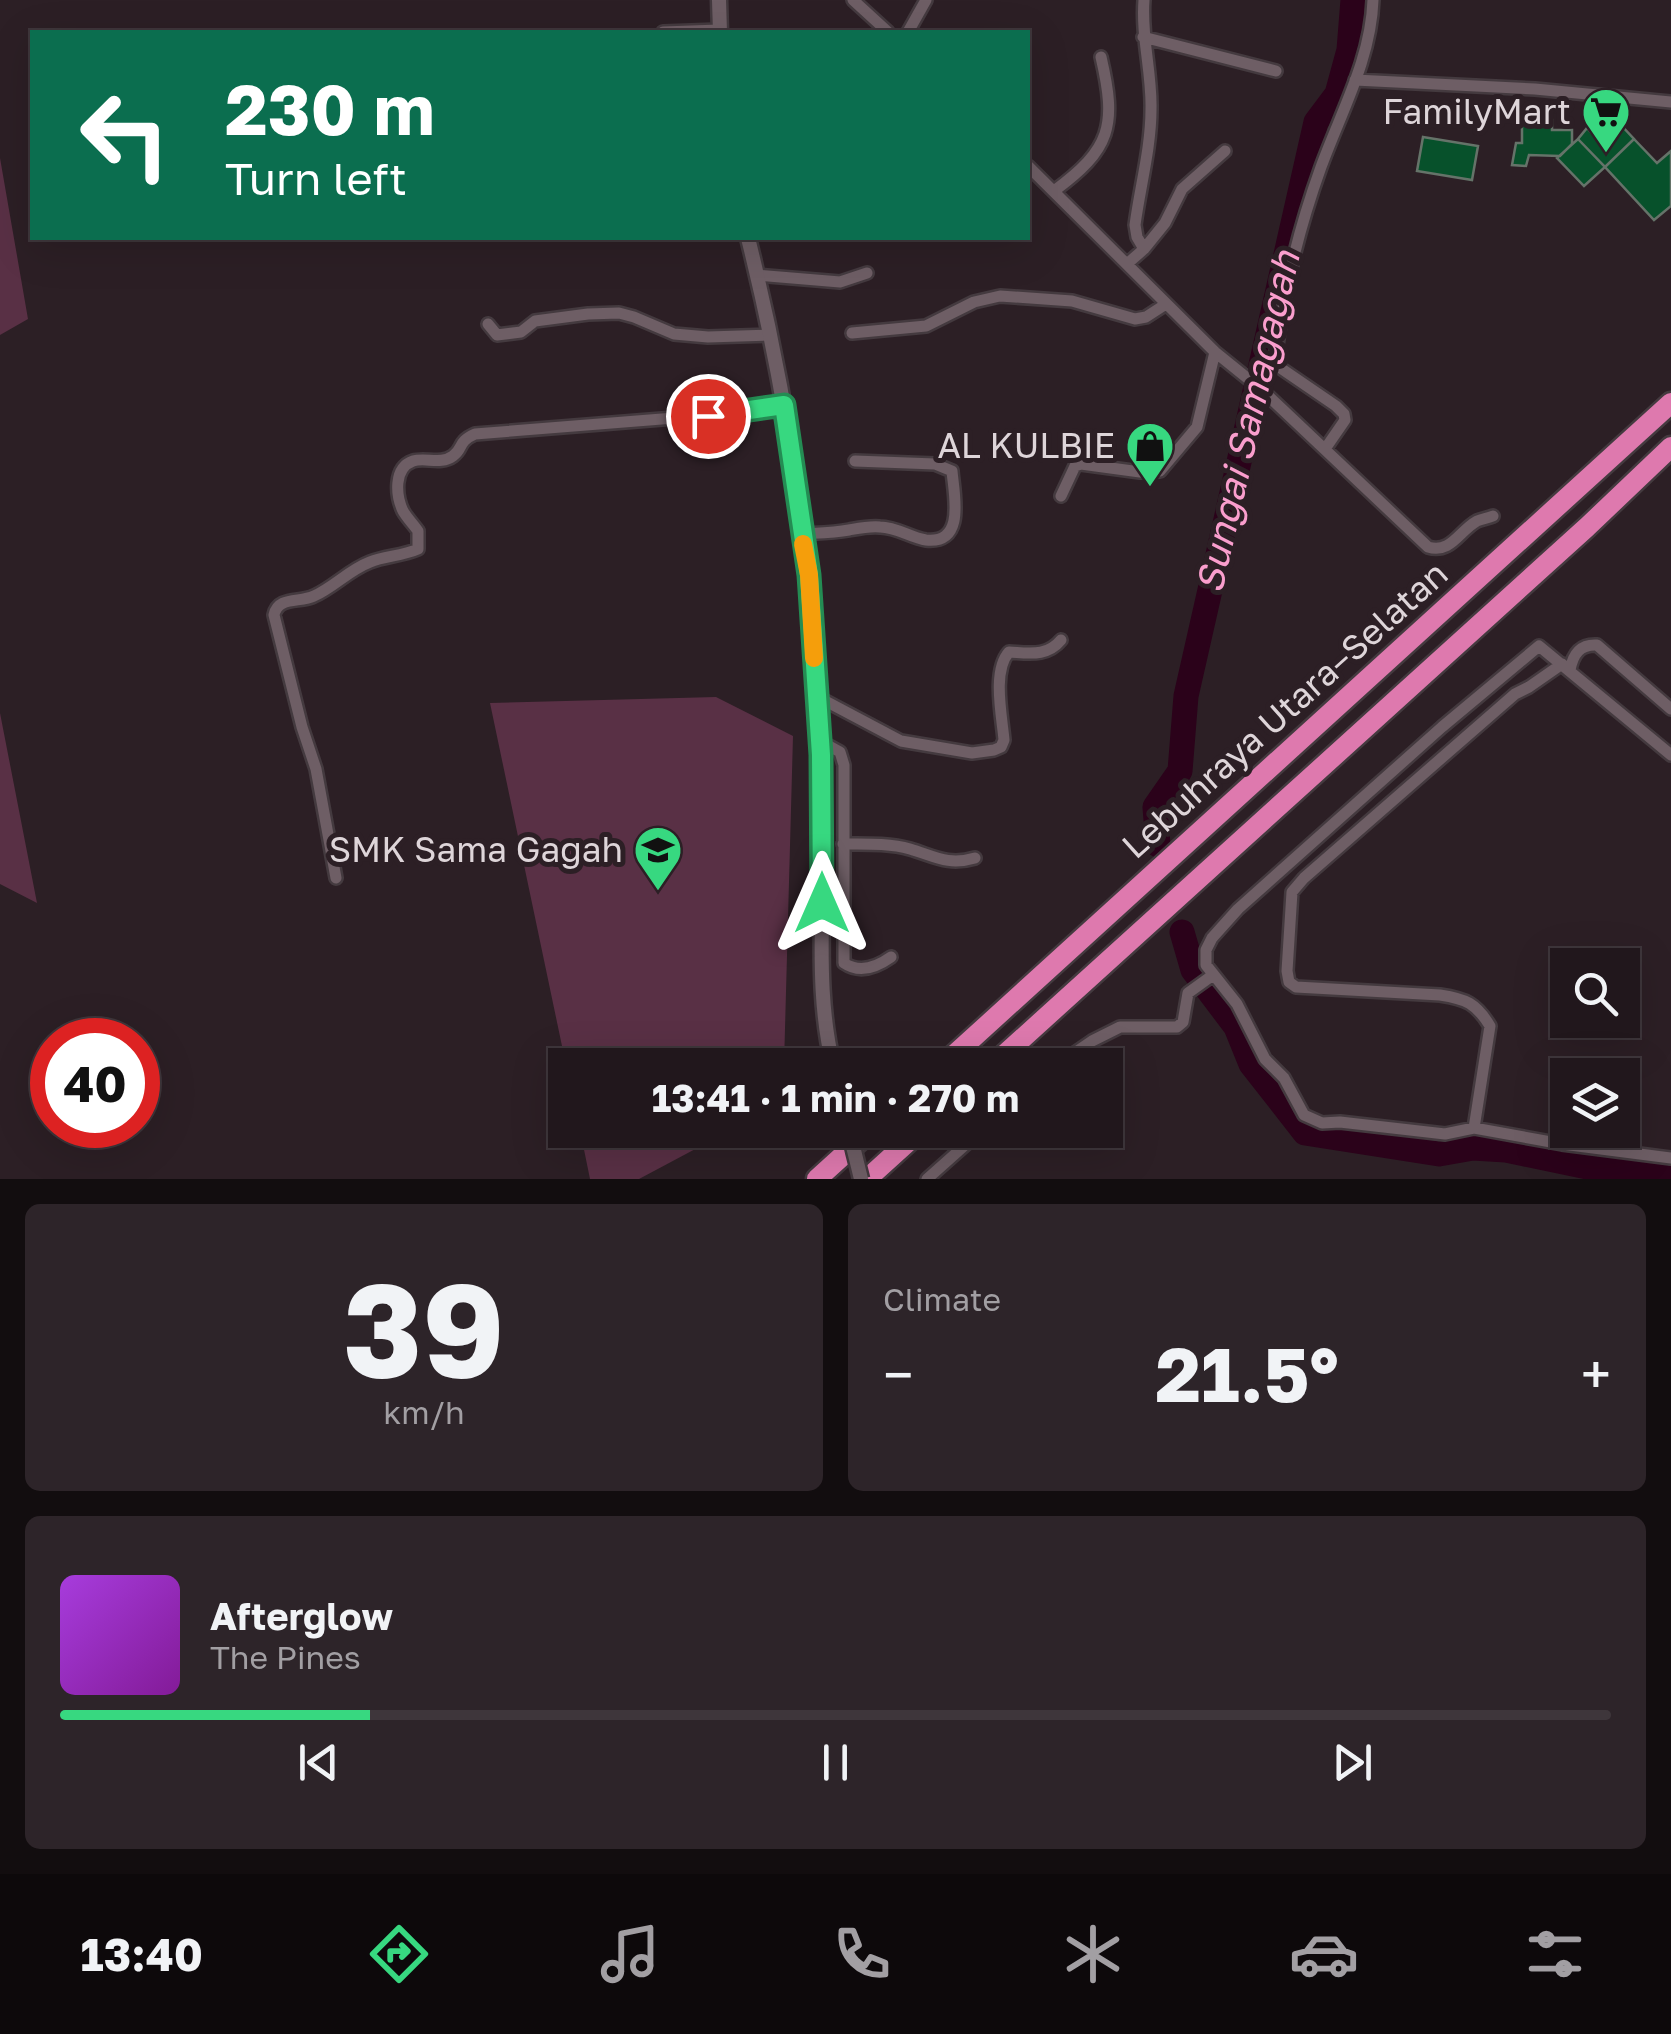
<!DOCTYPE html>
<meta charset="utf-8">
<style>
:root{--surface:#21171c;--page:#2d2429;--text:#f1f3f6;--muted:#a29fa3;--line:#3e363b;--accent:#37d880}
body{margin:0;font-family:"Golos Text",sans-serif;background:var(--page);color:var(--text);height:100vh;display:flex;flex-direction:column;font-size:38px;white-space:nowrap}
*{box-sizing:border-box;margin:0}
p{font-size:32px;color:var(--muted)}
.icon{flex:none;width:55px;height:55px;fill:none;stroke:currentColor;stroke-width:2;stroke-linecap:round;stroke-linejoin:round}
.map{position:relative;height:1179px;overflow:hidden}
.details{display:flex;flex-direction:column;gap:25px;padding:25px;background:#120d0f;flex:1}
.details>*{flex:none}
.hud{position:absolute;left:30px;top:30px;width:1000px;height:210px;border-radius:0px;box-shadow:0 10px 40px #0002,0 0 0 2px var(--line);background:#0b6e4f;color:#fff;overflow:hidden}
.buttons{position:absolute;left:1550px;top:948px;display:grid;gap:20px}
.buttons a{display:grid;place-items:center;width:90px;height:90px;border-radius:0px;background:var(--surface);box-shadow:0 10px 40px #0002,0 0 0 2px var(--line);font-size:50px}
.speed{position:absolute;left:30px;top:1018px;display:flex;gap:20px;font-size:50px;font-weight:700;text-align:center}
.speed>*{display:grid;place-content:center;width:130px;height:130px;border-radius:50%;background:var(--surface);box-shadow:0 10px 40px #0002,0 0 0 2px var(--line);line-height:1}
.speed .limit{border:15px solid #d22;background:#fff;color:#111}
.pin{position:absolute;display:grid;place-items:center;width:85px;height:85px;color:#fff;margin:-42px;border:5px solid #fff;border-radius:50%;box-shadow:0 2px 10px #0007}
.me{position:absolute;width:110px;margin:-55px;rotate:0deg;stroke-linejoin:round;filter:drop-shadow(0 0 8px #0008)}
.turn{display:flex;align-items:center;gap:35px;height:210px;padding:0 30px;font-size:45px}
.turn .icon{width:130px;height:130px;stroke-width:2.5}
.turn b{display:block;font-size:70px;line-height:85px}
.big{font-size:75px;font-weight:700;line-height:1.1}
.details .widget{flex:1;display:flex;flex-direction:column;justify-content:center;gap:15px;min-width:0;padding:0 35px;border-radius:15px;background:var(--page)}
.details .dial{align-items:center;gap:0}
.dial b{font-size:130px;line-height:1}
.song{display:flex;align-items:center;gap:30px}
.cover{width:120px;height:120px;border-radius:15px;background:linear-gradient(135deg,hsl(280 70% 55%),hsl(290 70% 35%))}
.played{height:10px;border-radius:5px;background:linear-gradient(90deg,var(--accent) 20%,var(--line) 20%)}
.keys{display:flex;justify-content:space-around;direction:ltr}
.heat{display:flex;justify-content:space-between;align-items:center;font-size:55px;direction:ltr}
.details .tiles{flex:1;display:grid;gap:25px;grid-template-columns:1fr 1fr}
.widget:last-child{grid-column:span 2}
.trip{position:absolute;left:548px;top:1048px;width:575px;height:100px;border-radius:0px;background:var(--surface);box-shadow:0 10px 40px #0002,0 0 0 2px var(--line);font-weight:700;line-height:100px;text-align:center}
.tab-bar{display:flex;height:160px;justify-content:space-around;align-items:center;background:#0d090b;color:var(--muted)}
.tab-bar .icon{width:70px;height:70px}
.tab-bar .on{color:var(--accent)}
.tab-bar b{font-size:45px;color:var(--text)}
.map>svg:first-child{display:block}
.green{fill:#593045}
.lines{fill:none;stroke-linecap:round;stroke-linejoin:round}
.river{stroke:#2b021a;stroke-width:25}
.building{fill:#07512b;stroke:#657369;stroke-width:2.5}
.minor-casing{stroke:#443a3f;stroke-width:16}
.tertiary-casing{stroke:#443a3f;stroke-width:19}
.motorway-casing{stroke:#443a3f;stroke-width:25}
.minor{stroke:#6e5e65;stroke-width:11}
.tertiary{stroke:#6e5e65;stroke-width:14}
.motorway{stroke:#de79ae;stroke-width:20}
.tertiary-bridge-casing{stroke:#443a3f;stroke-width:19;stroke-linecap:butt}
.tertiary-bridge{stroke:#6e5e65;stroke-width:14}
.route-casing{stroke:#248c53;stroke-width:25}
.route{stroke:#37d880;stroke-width:18}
.slow{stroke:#f59e0b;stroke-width:18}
.labels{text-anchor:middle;stroke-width:10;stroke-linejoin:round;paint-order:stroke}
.poi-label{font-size:35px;fill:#ded5d9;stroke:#2c1f25;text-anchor:end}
.street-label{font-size:35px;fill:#ded5d9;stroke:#2c1f25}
.water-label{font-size:38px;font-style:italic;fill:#fa9ecd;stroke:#2c1f25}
</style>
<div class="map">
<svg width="1671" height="1179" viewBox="0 0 1671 1179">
<rect width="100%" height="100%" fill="#2c1f25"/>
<path class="green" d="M0 158 28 319 0 335Z
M716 697 793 736 784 1065H566L490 703Z
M0 713 37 903 0 884Z
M580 1130H731L639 1179H590Z"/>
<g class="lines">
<path class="river" d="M1158 845 1155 807 1180 771 1186 696 1316 122 1337 94 1349 50 1353 0
M1182 932 1193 970 1236 1027 1251 1064 1305 1133 1439 1154 1473 1148 1506 1150 1597 1169 1671 1174"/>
</g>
<path class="building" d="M1522 119 1552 120V130H1572V144L1560 156 1529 155 1526 166 1512 165 1516 143H1522Z
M1620 124 1634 139 1605 167 1578 139 1587 128 1600 142Z
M1423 137 1478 146 1472 180 1417 171Z
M1578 139 1605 167 1584 186 1557 158Z
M1634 139 1657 163 1671 151V206L1654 220 1605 167Z"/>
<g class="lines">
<g class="minor-casing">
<path id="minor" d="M853 0 888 32
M1144 0C1141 37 1152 73 1151 109 1151 148 1140 187 1135 225L1137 237 1144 249
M663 32 719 30
M908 32 926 0
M1143 37 1276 71
M1355 80 1535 89 1671 102
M1028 166 1215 352 1262 390 1428 547C1451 554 1459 531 1477 521 1482 519 1488 518 1493 516
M1054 191C1111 149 1117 126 1101 57
M1127 264 1144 249 1165 223 1182 189 1225 151
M757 275 840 282 867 273
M488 324 497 335 521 332 535 321 588 314 619 313 634 317 674 334 708 337 768 335
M852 333 926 326 974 302 1000 296 1072 301 1135 319 1146 317 1166 304
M1325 449 1345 420 1344 414 1336 406 1279 367 1275 360 1276 353C1284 289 1299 228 1321 167 1341 112 1371 59 1373 0
M1061 496 1075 466 1081 464 1140 472 1160 471 1197 427 1215 352
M801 534C817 533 833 533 849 530 860 528 869 526 880 527 897 527 911 538 926 540 966 544 954 495 952 471L935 464 855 461
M1570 670C1573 654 1580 644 1597 645L1671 709
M816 696 901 741 972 753 994 750 1001 747 1004 740C1002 716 992 671 1009 652 1029 653 1047 657 1061 640
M820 741 840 752 844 765V963C860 974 877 967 891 957
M1671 755 1539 646 1442 727 1238 909 1212 938 1206 950V965L1237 1004 1265 1059 1284 1078 1304 1115 1322 1123 1340 1122 1445 1134 1474 1128 1562 1144 1671 1158
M843 844C865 844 890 843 910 849 934 856 948 866 975 858
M336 878 316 769 302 727 274 615C278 596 300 603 314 596 334 587 349 570 370 562 385 556 402 556 418 549V531C414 525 407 518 403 511 396 496 393 468 413 461 425 457 441 465 453 456 464 448 457 442 475 434L737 413 784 405
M1057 1065 1092 1041 1120 1027H1177L1183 1022 1188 993 1213 975
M1105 1120 1106 1119
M1474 1128 1490 1026C1476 1003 1466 999 1440 995L1296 987 1289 982 1287 971 1292 892 1304 878 1515 694 1529 687 1562 664
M927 1179 982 1130"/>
</g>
<g class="tertiary-casing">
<path id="tertiary" d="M719 0 720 32
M748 238C790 406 814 581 821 755 823 808 822 861 822 914 821 965 821 1015 833 1065"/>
</g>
<g class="motorway-casing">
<path id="motorway" d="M943 1065 1671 403
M993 1065 1587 527 1671 447
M817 1179 871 1130
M867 1179 921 1130"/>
</g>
<use href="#minor" class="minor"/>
<use href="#tertiary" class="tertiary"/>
<use href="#motorway" class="motorway"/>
<g class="tertiary-bridge-casing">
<path id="tertiary-bridge" d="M849 1130 861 1179"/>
</g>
<use href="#tertiary-bridge" class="tertiary-bridge"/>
</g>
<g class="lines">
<g class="route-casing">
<path id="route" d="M708 416 784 405 809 575 821 755 822 903"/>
</g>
<use href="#route" class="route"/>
<path class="slow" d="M803 544 809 575 814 658"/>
</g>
<defs>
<g id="supermarket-pin" transform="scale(2.5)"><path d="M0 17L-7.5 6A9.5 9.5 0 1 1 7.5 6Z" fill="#37d880" stroke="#2c1f25"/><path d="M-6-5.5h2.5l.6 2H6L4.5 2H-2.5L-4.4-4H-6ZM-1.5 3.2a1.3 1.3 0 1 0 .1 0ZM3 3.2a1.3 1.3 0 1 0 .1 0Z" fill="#111"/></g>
<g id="shop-pin" transform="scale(2.5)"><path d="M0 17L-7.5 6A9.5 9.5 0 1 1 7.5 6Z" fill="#37d880" stroke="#2c1f25"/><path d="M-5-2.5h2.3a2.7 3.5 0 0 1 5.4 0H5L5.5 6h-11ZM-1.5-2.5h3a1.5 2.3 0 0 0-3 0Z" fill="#111"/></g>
<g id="school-pin" transform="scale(2.5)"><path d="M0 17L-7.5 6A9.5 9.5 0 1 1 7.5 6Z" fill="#37d880" stroke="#2c1f25"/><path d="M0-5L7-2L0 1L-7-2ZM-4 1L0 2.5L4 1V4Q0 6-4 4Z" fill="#111"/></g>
</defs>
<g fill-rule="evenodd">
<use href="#supermarket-pin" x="1606" y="112"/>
<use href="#shop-pin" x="1150" y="446"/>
<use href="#school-pin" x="658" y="850"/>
</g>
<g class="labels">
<g class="poi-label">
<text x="1571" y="124">FamilyMart</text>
<text x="1115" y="458">AL KULBIE</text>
<text x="623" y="862">SMK Sama Gagah</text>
</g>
<g class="street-label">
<text transform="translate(1285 710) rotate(-42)" y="12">Lebuhraya Utara–Selatan</text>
</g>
<g class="water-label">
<text transform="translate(1248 422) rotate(-77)" y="13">Sungai Samagagah</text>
</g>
</g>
</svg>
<div class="buttons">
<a><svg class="icon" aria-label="search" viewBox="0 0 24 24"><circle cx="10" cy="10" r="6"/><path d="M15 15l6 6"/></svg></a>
<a><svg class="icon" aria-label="layers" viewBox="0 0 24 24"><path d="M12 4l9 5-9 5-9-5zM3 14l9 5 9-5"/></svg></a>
</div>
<div class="speed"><div class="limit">40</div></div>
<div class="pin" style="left:708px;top:416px;background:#d93025"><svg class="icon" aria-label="arrive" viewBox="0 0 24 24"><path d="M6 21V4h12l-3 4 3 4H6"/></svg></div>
<svg class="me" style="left:822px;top:903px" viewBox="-20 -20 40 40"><path d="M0-17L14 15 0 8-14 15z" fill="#37d880" stroke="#fff" stroke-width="4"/></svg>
<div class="trip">13:41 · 1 min · 270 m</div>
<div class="hud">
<div class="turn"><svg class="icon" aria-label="left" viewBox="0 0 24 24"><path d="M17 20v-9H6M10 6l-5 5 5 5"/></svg><div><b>230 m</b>Turn left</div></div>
</div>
</div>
<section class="details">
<div class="tiles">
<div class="widget dial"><b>39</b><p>km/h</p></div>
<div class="widget"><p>Climate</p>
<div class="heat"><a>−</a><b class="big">21.5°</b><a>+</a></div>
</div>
<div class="widget">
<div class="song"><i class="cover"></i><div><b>Afterglow</b><p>The Pines</p></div></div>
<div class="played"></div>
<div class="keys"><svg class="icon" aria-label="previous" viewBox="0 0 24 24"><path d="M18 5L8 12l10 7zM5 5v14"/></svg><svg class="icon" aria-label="pause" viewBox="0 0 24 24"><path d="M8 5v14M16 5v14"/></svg><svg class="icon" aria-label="next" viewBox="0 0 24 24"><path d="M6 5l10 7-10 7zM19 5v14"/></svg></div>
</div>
</div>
</section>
<nav class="tab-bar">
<b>13:40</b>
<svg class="icon on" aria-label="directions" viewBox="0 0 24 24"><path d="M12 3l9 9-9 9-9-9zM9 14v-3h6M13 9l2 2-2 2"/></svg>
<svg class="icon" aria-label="music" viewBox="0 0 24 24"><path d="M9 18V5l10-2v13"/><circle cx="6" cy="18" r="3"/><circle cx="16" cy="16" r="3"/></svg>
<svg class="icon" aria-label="phone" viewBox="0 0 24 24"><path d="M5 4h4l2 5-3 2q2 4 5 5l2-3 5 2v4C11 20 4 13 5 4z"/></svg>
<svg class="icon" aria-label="climate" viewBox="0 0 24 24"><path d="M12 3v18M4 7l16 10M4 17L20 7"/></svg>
<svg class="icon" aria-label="car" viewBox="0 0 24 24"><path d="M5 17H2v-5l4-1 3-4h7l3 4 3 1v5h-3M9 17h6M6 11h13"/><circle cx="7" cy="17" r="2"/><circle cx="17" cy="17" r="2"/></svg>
<svg class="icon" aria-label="filters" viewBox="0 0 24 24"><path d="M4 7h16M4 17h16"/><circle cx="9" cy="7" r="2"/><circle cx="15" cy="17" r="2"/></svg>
</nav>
